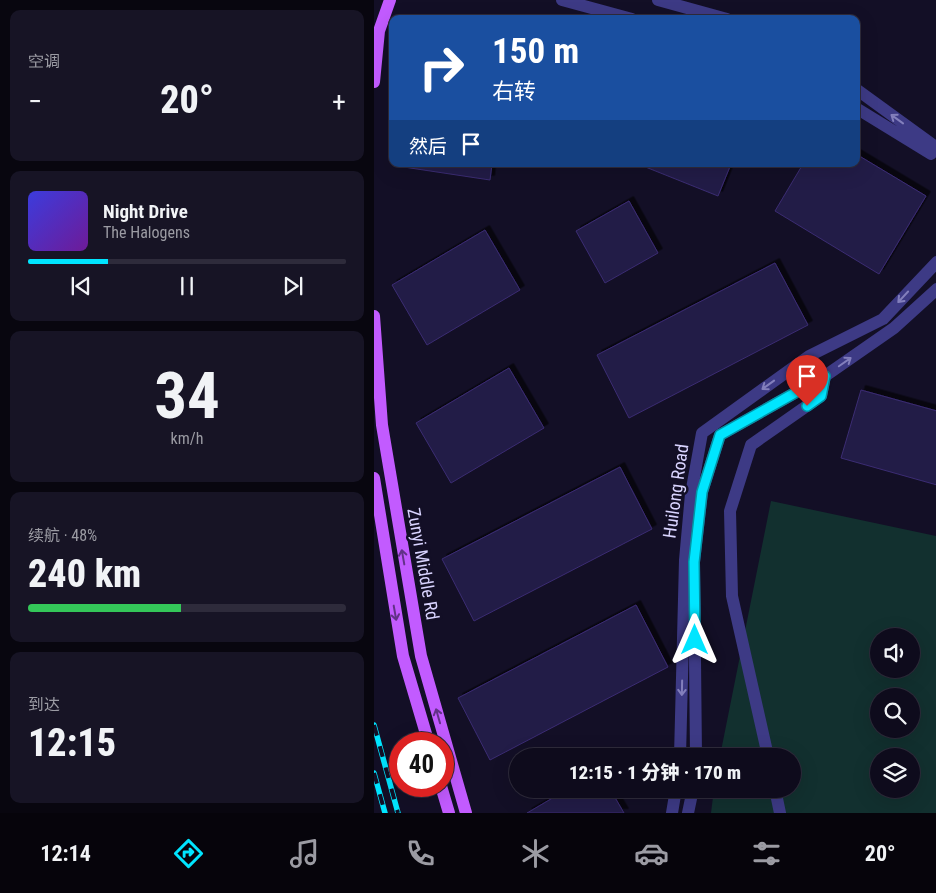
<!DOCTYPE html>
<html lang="zh">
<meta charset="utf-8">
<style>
:root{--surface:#0e0b1c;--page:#171425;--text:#f1f3f6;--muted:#9b9ba3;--line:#2e2b3b;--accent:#00e5ff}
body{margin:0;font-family:"Roboto Condensed","Noto Sans SC",sans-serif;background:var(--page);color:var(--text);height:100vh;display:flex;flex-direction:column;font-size:19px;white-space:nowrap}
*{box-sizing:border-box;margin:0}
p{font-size:16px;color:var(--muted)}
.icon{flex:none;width:28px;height:28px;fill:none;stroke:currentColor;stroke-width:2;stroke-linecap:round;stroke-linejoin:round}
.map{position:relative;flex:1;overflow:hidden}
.sheet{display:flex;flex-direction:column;gap:10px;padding:10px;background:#08060f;width:374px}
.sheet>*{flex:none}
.banner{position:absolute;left:15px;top:15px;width:471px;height:152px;border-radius:10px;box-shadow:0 5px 20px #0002,0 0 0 1px var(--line);background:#1a4fa0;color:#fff;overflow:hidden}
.fabs{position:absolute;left:496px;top:628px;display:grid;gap:10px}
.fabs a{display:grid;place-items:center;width:50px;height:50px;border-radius:50%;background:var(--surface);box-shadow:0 5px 20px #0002,0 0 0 1px var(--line);font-size:25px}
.speed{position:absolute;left:15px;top:732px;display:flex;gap:10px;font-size:25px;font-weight:700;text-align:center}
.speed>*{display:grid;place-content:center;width:65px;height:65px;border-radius:50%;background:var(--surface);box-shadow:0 5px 20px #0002,0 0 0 1px var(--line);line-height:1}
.speed .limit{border:8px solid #d22;background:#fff;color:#111}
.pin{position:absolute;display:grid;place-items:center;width:42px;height:42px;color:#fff;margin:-51px -21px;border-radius:50% 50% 50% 0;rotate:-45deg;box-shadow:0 0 5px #0007}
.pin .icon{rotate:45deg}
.me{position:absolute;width:55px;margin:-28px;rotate:0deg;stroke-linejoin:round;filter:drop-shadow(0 0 4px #0008)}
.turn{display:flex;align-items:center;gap:18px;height:105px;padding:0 20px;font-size:22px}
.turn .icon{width:65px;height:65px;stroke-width:2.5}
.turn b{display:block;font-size:35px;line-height:42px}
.then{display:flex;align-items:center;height:48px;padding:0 20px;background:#0003;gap:10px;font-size:19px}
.big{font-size:38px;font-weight:800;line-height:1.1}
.sheet .card{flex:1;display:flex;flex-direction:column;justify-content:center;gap:8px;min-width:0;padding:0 18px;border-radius:10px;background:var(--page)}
.sheet .dial{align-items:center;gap:0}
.dial b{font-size:65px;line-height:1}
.song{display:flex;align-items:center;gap:15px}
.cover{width:60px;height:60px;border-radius:8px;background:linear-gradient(135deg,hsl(240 70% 55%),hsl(280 70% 35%))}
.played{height:5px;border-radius:2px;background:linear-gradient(90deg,var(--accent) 25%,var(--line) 25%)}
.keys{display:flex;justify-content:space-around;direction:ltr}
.heat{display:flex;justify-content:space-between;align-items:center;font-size:28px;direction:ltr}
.charge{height:8px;border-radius:4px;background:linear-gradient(90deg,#34c759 48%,var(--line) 0)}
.trip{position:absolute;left:135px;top:748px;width:292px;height:50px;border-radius:25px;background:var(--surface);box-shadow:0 5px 20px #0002,0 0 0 1px var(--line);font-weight:800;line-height:50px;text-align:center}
.menu{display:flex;height:80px;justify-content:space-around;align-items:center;background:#06040b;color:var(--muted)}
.menu .icon{width:35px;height:35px}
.menu .selected{color:var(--accent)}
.menu b{font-size:22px;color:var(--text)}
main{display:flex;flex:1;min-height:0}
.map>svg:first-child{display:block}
.green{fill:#12302f;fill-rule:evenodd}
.building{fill:#241b47;stroke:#3b2d73;filter:url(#shadow)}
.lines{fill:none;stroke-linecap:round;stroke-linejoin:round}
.minor{stroke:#3d3a85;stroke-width:12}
.major{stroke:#c25bff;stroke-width:12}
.rail-casing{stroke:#00e5ff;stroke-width:5.5}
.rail{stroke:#130f26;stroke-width:4;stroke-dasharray:11;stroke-linecap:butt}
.oneway{stroke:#837fbc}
.oneway2{stroke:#623188}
.route-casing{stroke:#0095a6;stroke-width:12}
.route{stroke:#00e5ff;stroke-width:9}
.labels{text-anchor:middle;stroke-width:5;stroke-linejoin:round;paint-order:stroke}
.street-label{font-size:18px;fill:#d9d4ff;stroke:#130f26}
</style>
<main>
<section class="sheet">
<div class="card"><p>空调</p>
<div class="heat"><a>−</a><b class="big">20°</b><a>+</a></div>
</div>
<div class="card">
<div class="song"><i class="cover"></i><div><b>Night Drive</b><p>The Halogens</p></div></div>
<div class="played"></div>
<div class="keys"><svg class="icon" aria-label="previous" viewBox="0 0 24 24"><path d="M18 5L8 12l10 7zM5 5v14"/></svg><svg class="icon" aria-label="pause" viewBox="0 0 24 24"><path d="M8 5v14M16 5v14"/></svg><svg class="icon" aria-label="next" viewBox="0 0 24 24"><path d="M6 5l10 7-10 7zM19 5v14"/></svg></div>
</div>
<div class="card dial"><b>34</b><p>km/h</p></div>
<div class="card"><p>续航 · 48%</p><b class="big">240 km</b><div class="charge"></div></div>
<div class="card"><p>到达</p><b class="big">12:15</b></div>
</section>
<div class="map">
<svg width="563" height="813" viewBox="0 0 563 813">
<defs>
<filter id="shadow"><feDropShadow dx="4.5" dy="-4.5" stdDeviation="0" flood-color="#0009"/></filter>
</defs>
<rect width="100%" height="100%" fill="#130f26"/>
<path class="green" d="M397 501 562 536V813H337L340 789H419V756H346ZM505 636H538V669H505ZM505 696H538V729H505ZM505 756H538V789H505Z"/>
<path class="building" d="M482 154 552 196 505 274 401 211 429 164H482Z
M23 164H118L116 180 23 166Z
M264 164H357L344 196Z
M255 201 284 253 231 283 202 231Z
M111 230 146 290 53 345 18 285Z
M401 263 434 325 255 418 223 355Z
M135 368 170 428 77 483 42 423Z
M487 390 563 411V485L467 458Z
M246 467 278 529 100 621 68 559Z
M262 605 294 667 116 760 84 698Z
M194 789H236L250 813H153Z"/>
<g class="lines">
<path class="minor" d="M188 0 258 19
M284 0 353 19
M482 89 563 148
M482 108 557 154
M306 756 311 560 317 494 328 433 435 356 509 319 563 262
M322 756 320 562 328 492 346 435 451 376 520 328 563 289
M394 756 358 596 356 511 377 445 447 396 451 376
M401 789 406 813
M298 813 302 789
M314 813 319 789"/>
<path class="major" d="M0 82 5 31 16 0
M0 316 8 425 47 656 92 813
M0 478 29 656 55 744
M67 786 75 813"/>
<g class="rail-casing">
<path id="rail" d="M0 725 24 813
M0 773 11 813"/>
</g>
<use href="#rail" class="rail"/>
</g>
<defs><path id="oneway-shaft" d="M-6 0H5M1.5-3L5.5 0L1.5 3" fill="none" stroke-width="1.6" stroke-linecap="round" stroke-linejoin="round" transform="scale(1.25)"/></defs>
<g class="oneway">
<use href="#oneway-shaft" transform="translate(523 119) rotate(-144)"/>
<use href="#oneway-shaft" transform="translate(529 297) rotate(133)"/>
<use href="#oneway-shaft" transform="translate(471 362) rotate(-35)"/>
<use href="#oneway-shaft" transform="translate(394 385) rotate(144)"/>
<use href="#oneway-shaft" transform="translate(308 688) rotate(91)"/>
</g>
<g class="oneway2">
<use href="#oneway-shaft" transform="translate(29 557) rotate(-100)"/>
<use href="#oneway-shaft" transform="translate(21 613) rotate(80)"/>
<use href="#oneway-shaft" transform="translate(64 716) rotate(-106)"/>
</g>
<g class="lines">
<g class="route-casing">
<path id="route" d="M321 640 320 562 328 492 346 435 451 376 447 396 433 406"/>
</g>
<use href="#route" class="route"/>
</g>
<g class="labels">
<g class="street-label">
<text transform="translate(302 491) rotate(-82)" y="6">Huilong Road</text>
<text transform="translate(49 564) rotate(80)" y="6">Zunyi Middle Rd</text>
</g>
</g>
</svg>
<div class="fabs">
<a><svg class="icon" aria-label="sound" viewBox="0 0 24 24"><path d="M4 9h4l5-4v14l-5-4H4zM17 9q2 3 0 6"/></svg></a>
<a><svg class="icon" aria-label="search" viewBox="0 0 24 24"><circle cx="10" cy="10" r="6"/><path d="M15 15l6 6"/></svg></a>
<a><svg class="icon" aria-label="layers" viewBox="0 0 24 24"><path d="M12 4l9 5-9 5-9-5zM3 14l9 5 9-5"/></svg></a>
</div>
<div class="speed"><div class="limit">40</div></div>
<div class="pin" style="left:433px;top:406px;background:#d93025"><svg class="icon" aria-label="arrive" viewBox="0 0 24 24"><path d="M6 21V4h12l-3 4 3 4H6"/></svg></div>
<svg class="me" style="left:321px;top:640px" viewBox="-20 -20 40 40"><path d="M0-17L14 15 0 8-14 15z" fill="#00e5ff" stroke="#fff" stroke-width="4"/></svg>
<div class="trip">12:15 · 1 分钟 · 170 m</div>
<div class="banner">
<div class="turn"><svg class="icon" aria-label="right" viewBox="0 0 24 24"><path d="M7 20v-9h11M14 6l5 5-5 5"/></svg><div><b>150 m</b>右转</div></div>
<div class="then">然后<svg class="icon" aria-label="arrive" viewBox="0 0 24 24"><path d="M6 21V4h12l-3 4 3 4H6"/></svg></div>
</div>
</div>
</main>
<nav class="menu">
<b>12:14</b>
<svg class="icon selected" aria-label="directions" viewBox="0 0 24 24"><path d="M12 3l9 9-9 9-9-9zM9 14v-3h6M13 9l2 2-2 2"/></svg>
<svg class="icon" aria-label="music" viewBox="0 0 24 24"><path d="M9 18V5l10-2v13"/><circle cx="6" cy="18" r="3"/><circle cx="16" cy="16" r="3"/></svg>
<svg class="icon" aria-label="phone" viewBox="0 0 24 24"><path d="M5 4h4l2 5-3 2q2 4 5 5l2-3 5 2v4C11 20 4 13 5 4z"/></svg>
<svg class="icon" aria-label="climate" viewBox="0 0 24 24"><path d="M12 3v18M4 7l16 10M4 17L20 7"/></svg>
<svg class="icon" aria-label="car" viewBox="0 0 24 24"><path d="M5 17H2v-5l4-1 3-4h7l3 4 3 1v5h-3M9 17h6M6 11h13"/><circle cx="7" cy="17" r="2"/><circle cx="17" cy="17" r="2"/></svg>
<svg class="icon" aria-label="filters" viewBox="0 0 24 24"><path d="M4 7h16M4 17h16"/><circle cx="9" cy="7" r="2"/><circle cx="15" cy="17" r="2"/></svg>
<b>20°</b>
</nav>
